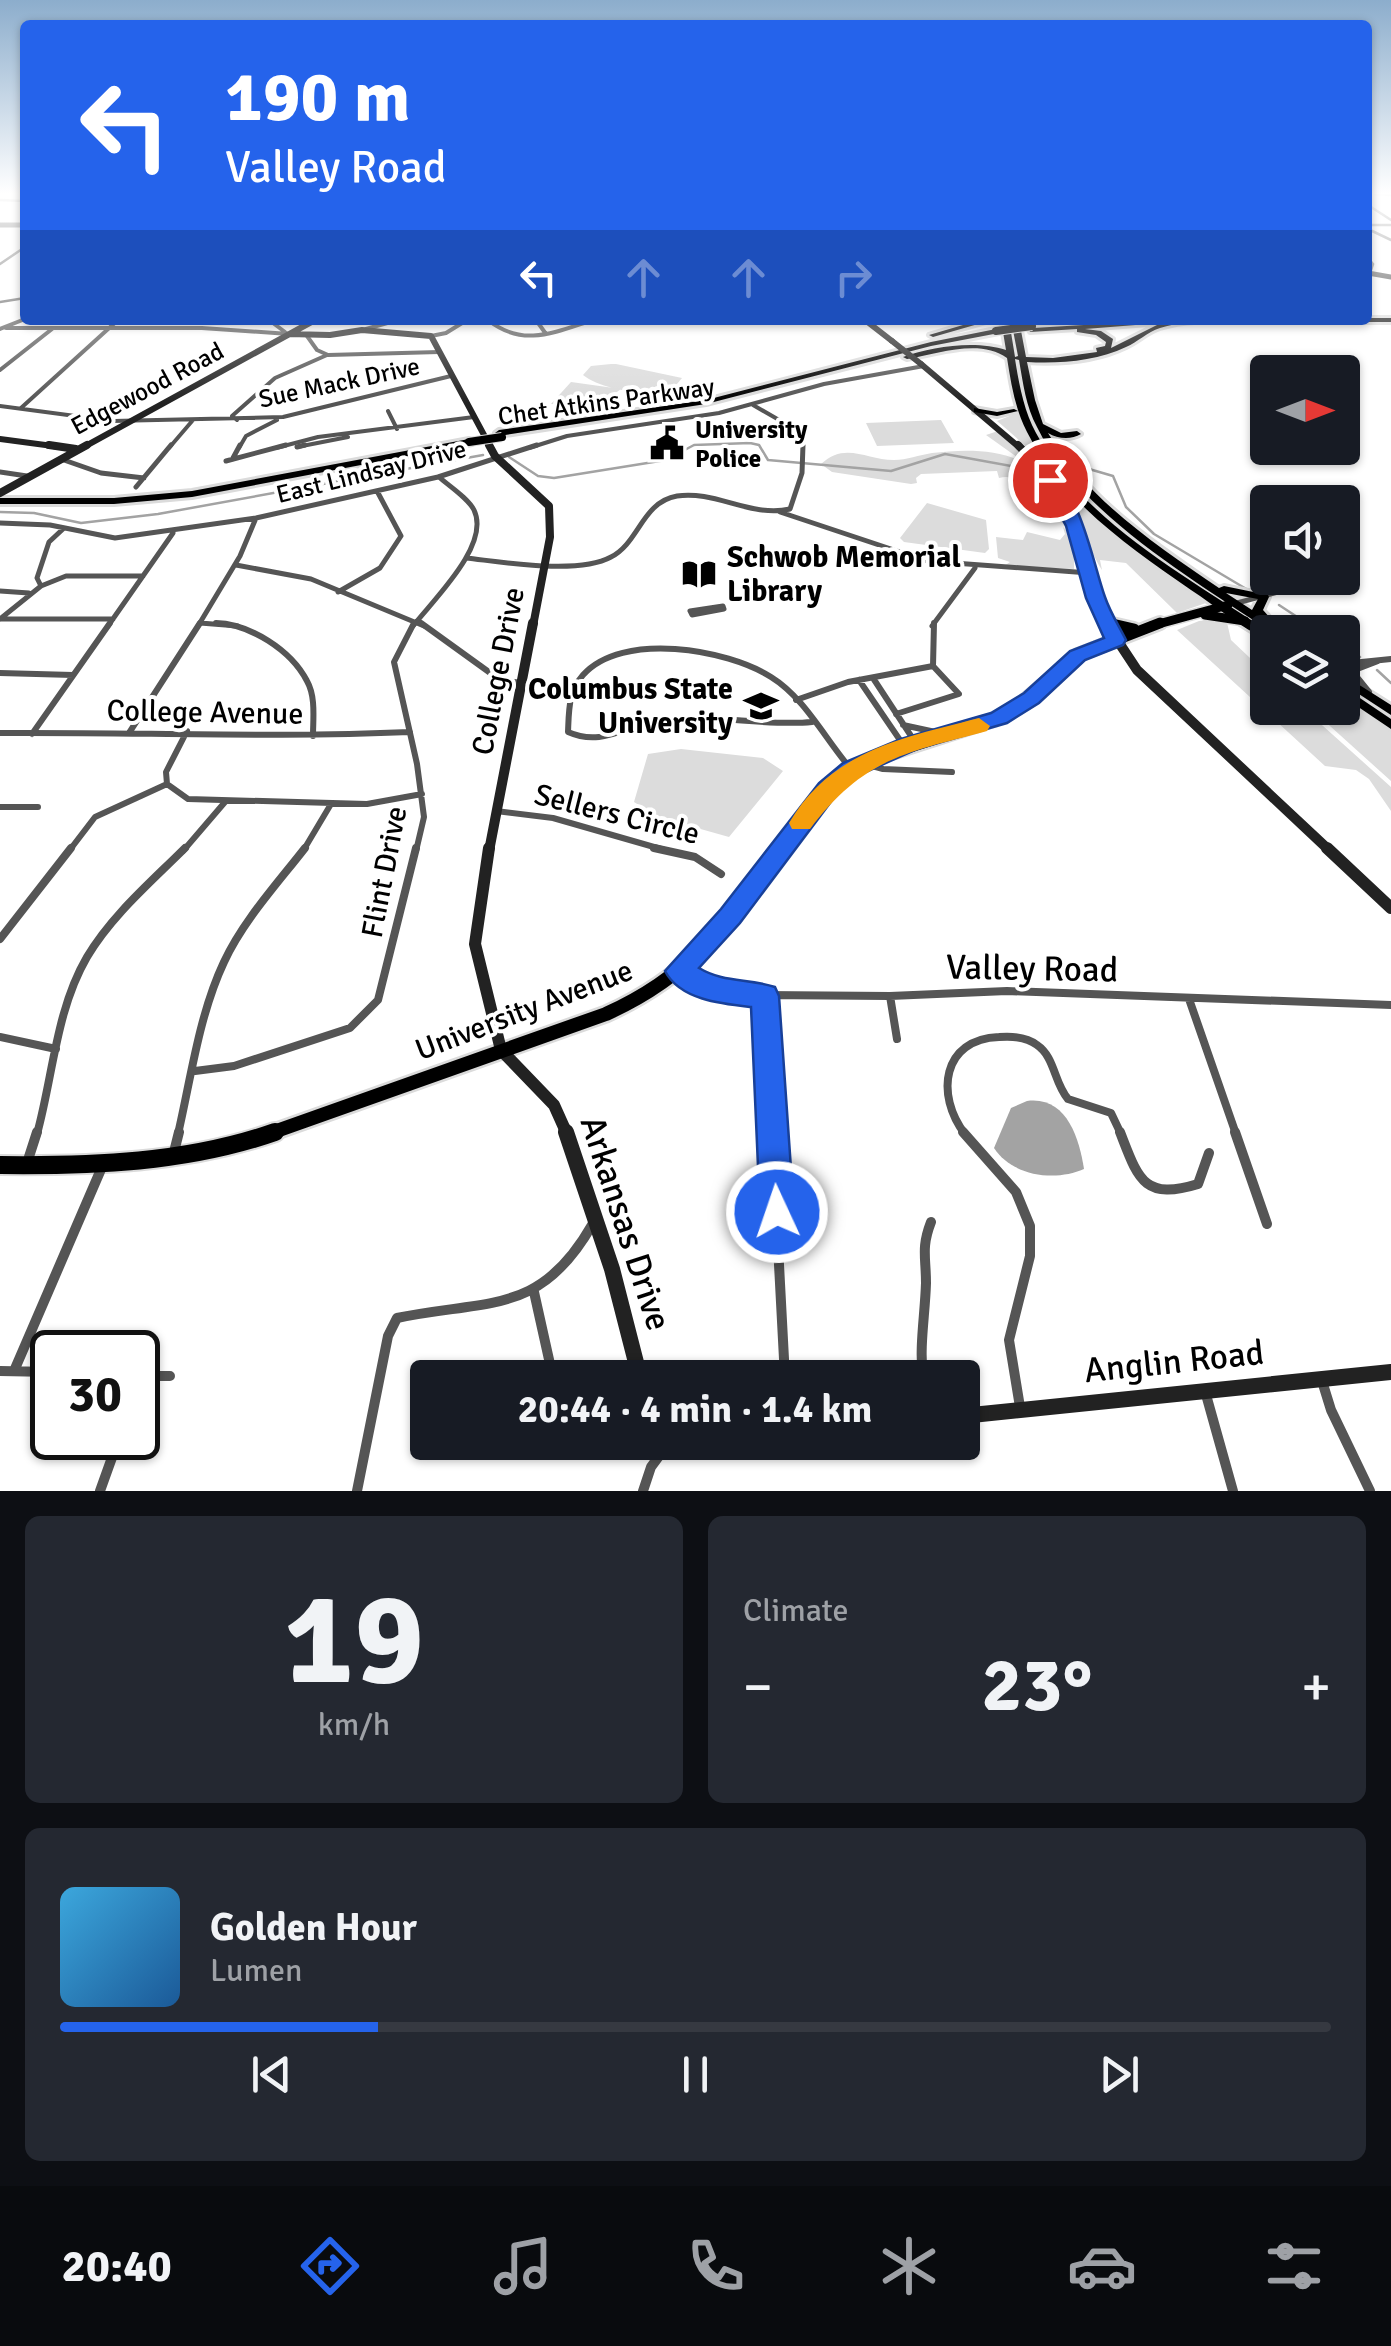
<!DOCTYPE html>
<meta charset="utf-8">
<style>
:root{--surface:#171b24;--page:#242831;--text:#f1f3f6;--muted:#9ea1a6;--line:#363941;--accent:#2563eb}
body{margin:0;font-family:Signika,sans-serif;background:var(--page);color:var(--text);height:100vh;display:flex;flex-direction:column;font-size:38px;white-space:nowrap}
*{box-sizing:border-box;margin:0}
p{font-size:32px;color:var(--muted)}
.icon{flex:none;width:55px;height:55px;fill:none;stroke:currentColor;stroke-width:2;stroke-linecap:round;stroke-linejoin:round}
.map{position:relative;height:1491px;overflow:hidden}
.sheet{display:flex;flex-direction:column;gap:25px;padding:25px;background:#0d0f14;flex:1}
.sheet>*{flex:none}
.hud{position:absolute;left:20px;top:20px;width:1352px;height:305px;border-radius:10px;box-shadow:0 2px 8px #0004;background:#2563eb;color:#fff;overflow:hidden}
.needle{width:65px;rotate:90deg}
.tools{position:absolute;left:1250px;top:355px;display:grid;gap:20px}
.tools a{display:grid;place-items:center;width:110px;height:110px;border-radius:10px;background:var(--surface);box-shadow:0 2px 8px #0004;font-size:50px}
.speed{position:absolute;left:30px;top:1330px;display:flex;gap:20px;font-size:50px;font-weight:700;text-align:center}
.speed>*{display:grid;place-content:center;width:130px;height:130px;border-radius:50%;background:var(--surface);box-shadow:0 2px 8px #0004;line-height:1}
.speed .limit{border:5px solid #111;border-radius:15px;background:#fff;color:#111}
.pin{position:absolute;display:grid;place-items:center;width:85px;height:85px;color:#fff;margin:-42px;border:5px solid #fff;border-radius:50%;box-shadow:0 2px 10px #0007}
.me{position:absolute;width:110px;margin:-55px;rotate:357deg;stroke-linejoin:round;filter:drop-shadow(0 0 8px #0008)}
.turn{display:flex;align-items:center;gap:35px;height:210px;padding:0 40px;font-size:45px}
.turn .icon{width:130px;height:130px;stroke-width:2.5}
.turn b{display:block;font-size:70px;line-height:85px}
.lanes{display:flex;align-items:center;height:95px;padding:0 40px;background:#0003;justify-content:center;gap:50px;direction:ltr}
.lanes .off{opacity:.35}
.big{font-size:75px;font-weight:700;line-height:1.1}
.sheet .tile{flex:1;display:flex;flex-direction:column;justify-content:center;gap:15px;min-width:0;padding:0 35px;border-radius:15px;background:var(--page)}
.sheet .dial{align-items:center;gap:0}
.dial b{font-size:130px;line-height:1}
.song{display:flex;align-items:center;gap:30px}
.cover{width:120px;height:120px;border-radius:15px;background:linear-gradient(135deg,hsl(200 70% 55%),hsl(210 70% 35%))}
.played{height:10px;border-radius:5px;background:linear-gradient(90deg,var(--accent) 25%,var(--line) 25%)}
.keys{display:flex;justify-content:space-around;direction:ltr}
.heat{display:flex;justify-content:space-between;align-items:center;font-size:55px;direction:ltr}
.sheet .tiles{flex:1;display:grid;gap:25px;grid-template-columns:1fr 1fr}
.tile:last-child{grid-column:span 2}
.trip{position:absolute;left:410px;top:1360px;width:570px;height:100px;border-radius:10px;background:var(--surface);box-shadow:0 2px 8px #0004;font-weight:700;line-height:100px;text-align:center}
.dock{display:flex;height:160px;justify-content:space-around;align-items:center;background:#090b0e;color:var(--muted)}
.dock .icon{width:70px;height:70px}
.dock .active{color:var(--accent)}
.dock b{font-size:45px;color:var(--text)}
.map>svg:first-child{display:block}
.green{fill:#dcdcdc}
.water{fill:#a3a3a3}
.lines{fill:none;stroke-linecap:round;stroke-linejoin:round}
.stream{stroke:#a3a3a3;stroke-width:2.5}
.primary-far3-casing{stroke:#dbdbdb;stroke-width:12}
.primary-far2-casing{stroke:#dbdbdb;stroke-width:16}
.primary-far1-casing{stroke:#dbdbdb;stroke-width:19}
.primary-casing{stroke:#dbdbdb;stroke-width:22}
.highway-casing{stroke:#dbdbdb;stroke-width:6}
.street-far5{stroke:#555;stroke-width:2.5}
.street-far4{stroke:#555;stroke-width:4}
.street-far3{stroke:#555;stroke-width:5}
.street-far2{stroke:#555;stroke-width:6}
.street-far1{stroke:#555;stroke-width:8}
.street{stroke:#555;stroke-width:10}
.secondary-far5{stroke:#222;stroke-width:5}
.secondary-far4{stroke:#222;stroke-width:6}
.secondary-far3{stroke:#222;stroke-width:8}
.secondary-far2{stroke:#222;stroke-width:10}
.secondary-far1{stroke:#222;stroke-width:12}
.secondary{stroke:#222;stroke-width:16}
.primary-far3{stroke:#000;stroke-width:9}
.primary-far2{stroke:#000;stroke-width:11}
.primary-far1{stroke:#000;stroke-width:14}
.primary{stroke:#000;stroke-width:18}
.highway{fill:#000;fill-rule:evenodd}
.highway-bridge-casing{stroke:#dbdbdb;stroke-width:10;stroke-linecap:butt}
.secondary-bridge{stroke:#222;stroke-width:6}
.highway-bridge{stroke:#000;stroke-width:8}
.route{fill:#2563eb;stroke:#184099;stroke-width:2.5}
.slow{fill:#f59e0b}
.labels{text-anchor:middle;stroke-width:8;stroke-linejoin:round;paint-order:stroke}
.far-street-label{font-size:25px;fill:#000;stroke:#fff}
.far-poi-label{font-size:25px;font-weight:bold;fill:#000;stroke:#fff;text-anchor:start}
.poi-label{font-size:30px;font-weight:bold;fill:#000;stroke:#fff;text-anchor:start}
.street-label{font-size:30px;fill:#000;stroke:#fff}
.near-street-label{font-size:35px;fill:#000;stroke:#fff}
</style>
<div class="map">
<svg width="1391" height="1491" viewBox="0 0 1391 1491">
<rect width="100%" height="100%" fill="#fff"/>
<path class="green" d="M611 364H616L682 378 672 390C649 397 602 390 583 375L591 366Z
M571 382 621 389 598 406 551 404Z
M1017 413 1035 448 1064 486 1206 603 1177 613 1126 563 1100 560 1102 570C1088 548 1086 531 1074 508 1055 473 1027 446 997 421Z
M941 420 954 443 877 446 866 423Z
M998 431C1030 461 1047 484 1064 523L1052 519 1044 502 1035 499 1038 496C1025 483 1014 474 999 478L997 471 921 474 916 478 917 483 911 484 832 472 821 464C845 441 867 460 894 460 907 460 919 455 932 453 964 449 1004 448 1031 467L986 435Z
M927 503 986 520 989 549 985 553 904 542 900 538Z
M1063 527 1074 538V569L1004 566 1010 562 998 558 996 537 1023 540 1027 532 1060 540 1065 534Z
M1226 618 1231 640 1267 674 1268 708H1303L1391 787V811L1369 779 1356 770 1325 766 1177 630 1199 621Z
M1343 697 1391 732V781L1310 708H1342Z
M681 749 763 758 783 771 729 837 658 817 634 802 648 754Z"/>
<path class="water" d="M1027 1101C1066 1096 1079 1137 1084 1169 1055 1182 1012 1176 994 1148L1011 1108Z"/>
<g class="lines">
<path class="stream" d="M509 457 538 476 554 478 666 460 694 445 750 443 759 445 768 460 891 471 945 454 1022 468
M1072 464 1113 476 1126 507 1154 534 1248 590
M0 512 34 513 81 523 158 514 483 455
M1279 605 1320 632
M1342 645 1360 657
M1377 670 1391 683"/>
<g class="primary-far3-casing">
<path id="primary-far3" d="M1205 615 1245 621
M1106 623 1120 626
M1151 626 1228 605"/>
</g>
<g class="primary-far2-casing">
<path id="primary-far2" d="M1108 623 1134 629
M778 851 827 789 864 762 994 720 1018 706 1078 655 1160 623"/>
</g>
<g class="primary-far1-casing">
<path id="primary-far1" d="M268 1134 606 1014C693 975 727 924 780 848"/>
</g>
<g class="primary-casing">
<path id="primary" d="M0 1165C92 1166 187 1163 275 1132"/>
</g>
<g class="highway-casing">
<path id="highway" d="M1368 318H1391V322H1279L1275 320H1368Z
M980 320H992L933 337 929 335Z
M1001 320H1009L1015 357 1018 356 1011 320H1019L1026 357 1053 358 1097 352 1096 348 1105 346 1106 342 1096 335 1077 332V329L1030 332 1029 330 1033 328 1168 320V322L1180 320H1272L1268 322C1233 323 1193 317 1160 328 1147 332 1138 342 1126 347 1097 361 1059 364 1027 362L1035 400 1043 424 1061 433 1077 431 1081 434C1071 440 1058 439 1048 433 1088 500 1156 545 1219 588L1224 586 1268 595 1269 597 1263 610 1271 619 1270 621 1283 632H1271C1193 579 1079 514 1037 427 1026 407 1023 383 1019 360L1015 359C1019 384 1024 411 1036 433 1085 524 1187 576 1269 632L1268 640C1241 628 1216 606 1191 590 1129 547 1062 501 1027 432 1015 409 1011 383 1007 358 980 338 937 354 907 359L903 357C932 346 977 340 1006 350ZM1161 323 1111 348 1113 339 1101 331 1085 329ZM1226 593 1258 599 1252 610Z
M996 329H999V333L931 346 706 404 499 436 495 433 499 430 706 400 931 342Z
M974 408 997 412 1014 409 1018 411 997 416 974 412Z
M469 439 473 442 472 444 192 497 114 504H0V498H114L192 491Z
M1342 674 1391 705V715L1342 683Z
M1342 686 1391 719V729L1342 696Z"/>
</g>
<path class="street-far5" d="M1375 194 1391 195
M0 200 25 201
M1368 205 1391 220
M1368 225H1391
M1368 229 1391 240
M1368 258 1373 264 1370 273
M0 264 25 247
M0 302 25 298"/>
<path class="street-far4" d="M275 320 273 323 285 332
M488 320C523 348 555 332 593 320
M536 320 546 334
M6 328H202L289 334
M0 329 25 319
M366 329 398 320
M307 336 317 350 328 355 439 352
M431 336 446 333 467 320
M0 370 52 329
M753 405 793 428 803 439V448
M0 406 113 421 283 417 451 376
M21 408 118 320
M388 411 397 429
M237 420 232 416 275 378 327 355
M297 447 348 437
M169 448 193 420
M239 448 246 436 277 420
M276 448 318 437 474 417
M529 448 567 436 719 413 824 384 924 366"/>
<path class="street-far3" d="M297 447 305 445
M233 458 240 445
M61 459 101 473 144 478
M226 461 286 445
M0 472 27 476
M136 487 171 445
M780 512 927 561 1089 573
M0 523 50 525 115 538 256 518 438 477 537 445
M466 558C503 562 578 575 611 557 639 543 642 502 677 496 715 490 751 518 790 509L802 473 803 445
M236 565 311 579 424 626
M41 586 66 576H143
M0 591 29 593
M338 592 380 568 401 536 377 491
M1237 603 1312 583
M723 606 724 609 692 615 690 611Z
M0 619 41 586 37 578 49 542 63 529
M1 619H113
M200 623 238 626
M108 626 173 533
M198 626 240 556 256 518
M413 626C433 600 491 545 474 510 468 498 449 486 439 477
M932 626 975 568"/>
<path class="street-far2" d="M216 623C250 624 291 650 307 681 316 697 313 719 313 736
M414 623 394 662 417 764 424 817 416 851
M421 623 500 680 521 683
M1342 664 1391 659
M0 673 73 675
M873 678 915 742
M859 680 904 746
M1369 692 1352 671 1378 661
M796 700 848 682 933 666
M896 714 959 694 933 666 934 623
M812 722C761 727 708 712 657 721 624 726 602 747 568 732 569 711 568 692 583 675 622 631 727 649 771 677 805 698 825 739 851 769
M903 725 940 733
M187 731 166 772 167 784 188 799 367 804 422 794
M0 733C137 732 274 738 410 732
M129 733 200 623
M32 734 110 623
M865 764 883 769 952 772
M0 807H38
M496 811 553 818 668 851
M69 851 95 817 167 784
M183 851 225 802
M303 851 331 804"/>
<path class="street-far1" d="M654 848 695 857 721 874
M0 939 71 848
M680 972 713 991 748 995 890 996 1007 991 1391 1005
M765 996 772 1134
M890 996 897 1039
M1189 999 1236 1134
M0 1037 56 1049
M195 1071 234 1066 350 1028 378 1000 416 848
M37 1134C53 1076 56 1010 87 957 112 915 151 882 185 848
M178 1134C191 1078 199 1015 224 962 243 921 277 884 305 848
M965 1134C935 1095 942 1039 999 1037 1012 1036 1027 1037 1037 1045 1055 1057 1054 1083 1068 1099L1111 1113 1121 1134"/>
<path class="street" d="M772 1132 785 1378
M963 1132 1016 1192 1030 1226V1256L1009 1340 1020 1407
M1120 1132C1138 1178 1143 1201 1198 1184L1209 1153
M1235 1132 1267 1224
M174 1152 179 1132
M27 1163 37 1132
M534 1292 550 1364
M0 1371 52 1372
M14 1371 102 1167
M138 1376H170
M923 1378C919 1346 925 1316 926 1283 926 1257 921 1248 931 1222
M1322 1381 1331 1410 1370 1491
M138 1386 141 1376
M1205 1391 1233 1491
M100 1491 119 1438
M357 1491 388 1336 397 1318C488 1299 540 1316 592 1225
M643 1491 651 1467 665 1448"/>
<path class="secondary-far5" d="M0 225H25
M1368 273 1391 277"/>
<path class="secondary-far4" d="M865 320 892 341
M289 334 330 335 362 330 431 336 491 448
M921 364 1020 448
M0 439 68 448
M82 448 315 320"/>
<path class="secondary-far3" d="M49 445 76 449
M489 445 495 456 549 506 550 537 533 626
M1018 445 1050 480 1080 538 1108 626
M0 493 87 445"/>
<path class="secondary-far2" d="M1106 623 1137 670 1330 851
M489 851 533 623"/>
<path class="secondary-far1" d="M489 848 475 944 501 1050 554 1105 567 1134
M1327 848 1391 908"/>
<path class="secondary" d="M566 1132 612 1269 640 1378
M962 1416 1391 1372
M662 1442 665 1447 714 1442"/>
<use href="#primary-far3" class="primary-far3"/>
<use href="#primary-far2" class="primary-far2"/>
<use href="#primary-far1" class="primary-far1"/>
<use href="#primary" class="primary"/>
<use href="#highway" class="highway"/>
<g class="highway-bridge-casing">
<path id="highway-bridge" d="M996 331 1032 326
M469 442 502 437"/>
</g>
<path class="secondary-bridge" d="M892 341 921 364"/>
<use href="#highway-bridge" class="highway-bridge"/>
</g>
<linearGradient id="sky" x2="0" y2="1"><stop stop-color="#8cadcc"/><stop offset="0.48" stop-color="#fff"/><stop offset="1" stop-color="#fff" stop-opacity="0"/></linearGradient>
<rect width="1391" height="403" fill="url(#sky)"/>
<path class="route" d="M1050 475C1080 489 1094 567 1105 597 1110 612 1119 626 1126 640L1123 645 1085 660 1039 703 1007 723 917 749 859 775 836 795 740 923 699 968C724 983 748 978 775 987L779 996 794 1212 789 1224 777 1229 765 1224 760 1212 751 1007C722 1004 680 1000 665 971L721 909 819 783 843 763 901 739 991 713 1024 693 1070 651 1104 638 1086 598 1066 526 1042 480Z"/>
<path class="slow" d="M979 718 990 726 987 731C905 753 864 758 810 829H792L789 823C832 750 903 738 979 718Z"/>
<defs>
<g id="civic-bare" transform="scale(2.7)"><path d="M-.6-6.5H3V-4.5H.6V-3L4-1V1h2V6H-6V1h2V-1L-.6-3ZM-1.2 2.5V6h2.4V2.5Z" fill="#000" stroke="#fff" stroke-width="2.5" paint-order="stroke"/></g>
<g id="library-bare" transform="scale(2.7)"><path d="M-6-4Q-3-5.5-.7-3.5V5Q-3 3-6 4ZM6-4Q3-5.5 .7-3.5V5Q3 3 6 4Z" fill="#000" stroke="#fff" stroke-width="2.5" paint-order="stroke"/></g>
<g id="university-bare" transform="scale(2.7)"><path d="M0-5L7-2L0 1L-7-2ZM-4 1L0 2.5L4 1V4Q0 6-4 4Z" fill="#000" stroke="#fff" stroke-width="2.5" paint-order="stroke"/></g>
</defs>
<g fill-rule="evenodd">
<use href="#civic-bare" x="667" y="443"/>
<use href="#library-bare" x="699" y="574"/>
<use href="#university-bare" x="761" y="706"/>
</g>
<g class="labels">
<g class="far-street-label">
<text transform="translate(339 382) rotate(-12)" y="9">Sue Mack Drive</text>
<text transform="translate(147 388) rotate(-28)" y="9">Edgewood Road</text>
<text transform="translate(606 401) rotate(-8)" y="9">Chet Atkins Parkway</text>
<text transform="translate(371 471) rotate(-14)" y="9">East Lindsay Drive</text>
</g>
<g class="far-poi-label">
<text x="695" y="438">University<tspan x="695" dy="29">Police</tspan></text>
</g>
<g class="poi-label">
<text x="727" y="567">Schwob Memorial<tspan x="727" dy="34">Library</tspan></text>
<text x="733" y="699" text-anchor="end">Columbus State<tspan x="733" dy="34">University</tspan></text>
</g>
<g class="street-label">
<text transform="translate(498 671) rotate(-79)" y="10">College Drive</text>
<text transform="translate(205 712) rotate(1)" y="10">College Avenue</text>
<text transform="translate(617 814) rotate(14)" y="10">Sellers Circle</text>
<text transform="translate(384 872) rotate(-79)" y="10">Flint Drive</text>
<text transform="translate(524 1010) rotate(-21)" y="10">University Avenue</text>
</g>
<g class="near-street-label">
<text transform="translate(1032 968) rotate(1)" y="12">Valley Road</text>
<text transform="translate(626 1223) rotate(72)" y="12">Arkansas Drive</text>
<text transform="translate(1174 1361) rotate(-6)" y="12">Anglin Road</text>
</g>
</g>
</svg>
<div class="tools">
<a><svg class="needle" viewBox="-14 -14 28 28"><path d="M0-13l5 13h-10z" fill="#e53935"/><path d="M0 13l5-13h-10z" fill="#9ea1a6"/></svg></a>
<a><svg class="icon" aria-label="sound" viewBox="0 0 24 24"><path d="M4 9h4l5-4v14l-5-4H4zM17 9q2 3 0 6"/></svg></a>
<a><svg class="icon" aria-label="layers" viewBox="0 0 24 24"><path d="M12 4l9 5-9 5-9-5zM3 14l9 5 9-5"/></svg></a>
</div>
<div class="speed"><div class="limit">30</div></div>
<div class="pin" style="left:1050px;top:480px;background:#d93025"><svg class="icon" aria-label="arrive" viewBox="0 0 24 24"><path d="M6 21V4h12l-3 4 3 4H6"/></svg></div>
<svg class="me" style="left:777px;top:1212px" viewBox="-20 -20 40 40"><circle r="17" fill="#2563eb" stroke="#fff" stroke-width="3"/><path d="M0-11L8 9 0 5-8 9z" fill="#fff"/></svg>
<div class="trip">20:44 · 4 min · 1.4 km</div>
<div class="hud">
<div class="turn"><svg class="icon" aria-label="left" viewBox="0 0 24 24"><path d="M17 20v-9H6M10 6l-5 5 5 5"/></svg><div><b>190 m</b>Valley Road</div></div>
<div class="lanes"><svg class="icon" aria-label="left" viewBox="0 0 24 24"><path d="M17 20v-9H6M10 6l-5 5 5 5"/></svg><svg class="icon off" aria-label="ahead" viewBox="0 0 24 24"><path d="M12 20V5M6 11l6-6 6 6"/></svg><svg class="icon off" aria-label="ahead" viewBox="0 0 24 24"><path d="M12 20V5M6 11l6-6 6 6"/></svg><svg class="icon off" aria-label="right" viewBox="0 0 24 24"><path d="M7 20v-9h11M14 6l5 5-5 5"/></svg></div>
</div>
</div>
<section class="sheet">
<div class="tiles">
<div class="tile dial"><b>19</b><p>km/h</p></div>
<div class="tile"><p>Climate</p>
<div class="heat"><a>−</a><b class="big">23°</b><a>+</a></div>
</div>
<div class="tile">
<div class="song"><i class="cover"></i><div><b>Golden Hour</b><p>Lumen</p></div></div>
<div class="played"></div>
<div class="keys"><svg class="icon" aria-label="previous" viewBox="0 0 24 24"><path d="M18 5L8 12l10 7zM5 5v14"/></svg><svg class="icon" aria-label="pause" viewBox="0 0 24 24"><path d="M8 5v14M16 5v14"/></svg><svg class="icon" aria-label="next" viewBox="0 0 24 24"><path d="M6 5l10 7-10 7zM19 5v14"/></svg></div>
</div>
</div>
</section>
<nav class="dock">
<b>20:40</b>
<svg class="icon active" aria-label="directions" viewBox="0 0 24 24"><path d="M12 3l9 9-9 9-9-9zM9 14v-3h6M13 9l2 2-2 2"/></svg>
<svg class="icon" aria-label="music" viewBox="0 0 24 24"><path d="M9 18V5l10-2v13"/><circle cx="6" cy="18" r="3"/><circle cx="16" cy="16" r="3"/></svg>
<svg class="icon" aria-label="phone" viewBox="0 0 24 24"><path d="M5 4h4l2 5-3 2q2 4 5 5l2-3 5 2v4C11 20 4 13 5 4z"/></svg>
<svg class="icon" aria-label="climate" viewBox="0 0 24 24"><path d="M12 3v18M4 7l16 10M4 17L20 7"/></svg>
<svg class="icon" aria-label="car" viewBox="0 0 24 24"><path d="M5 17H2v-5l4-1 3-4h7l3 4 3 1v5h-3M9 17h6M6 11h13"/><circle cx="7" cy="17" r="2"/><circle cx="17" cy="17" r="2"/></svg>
<svg class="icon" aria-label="filters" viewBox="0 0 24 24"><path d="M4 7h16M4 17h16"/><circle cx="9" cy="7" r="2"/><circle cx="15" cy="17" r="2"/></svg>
</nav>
